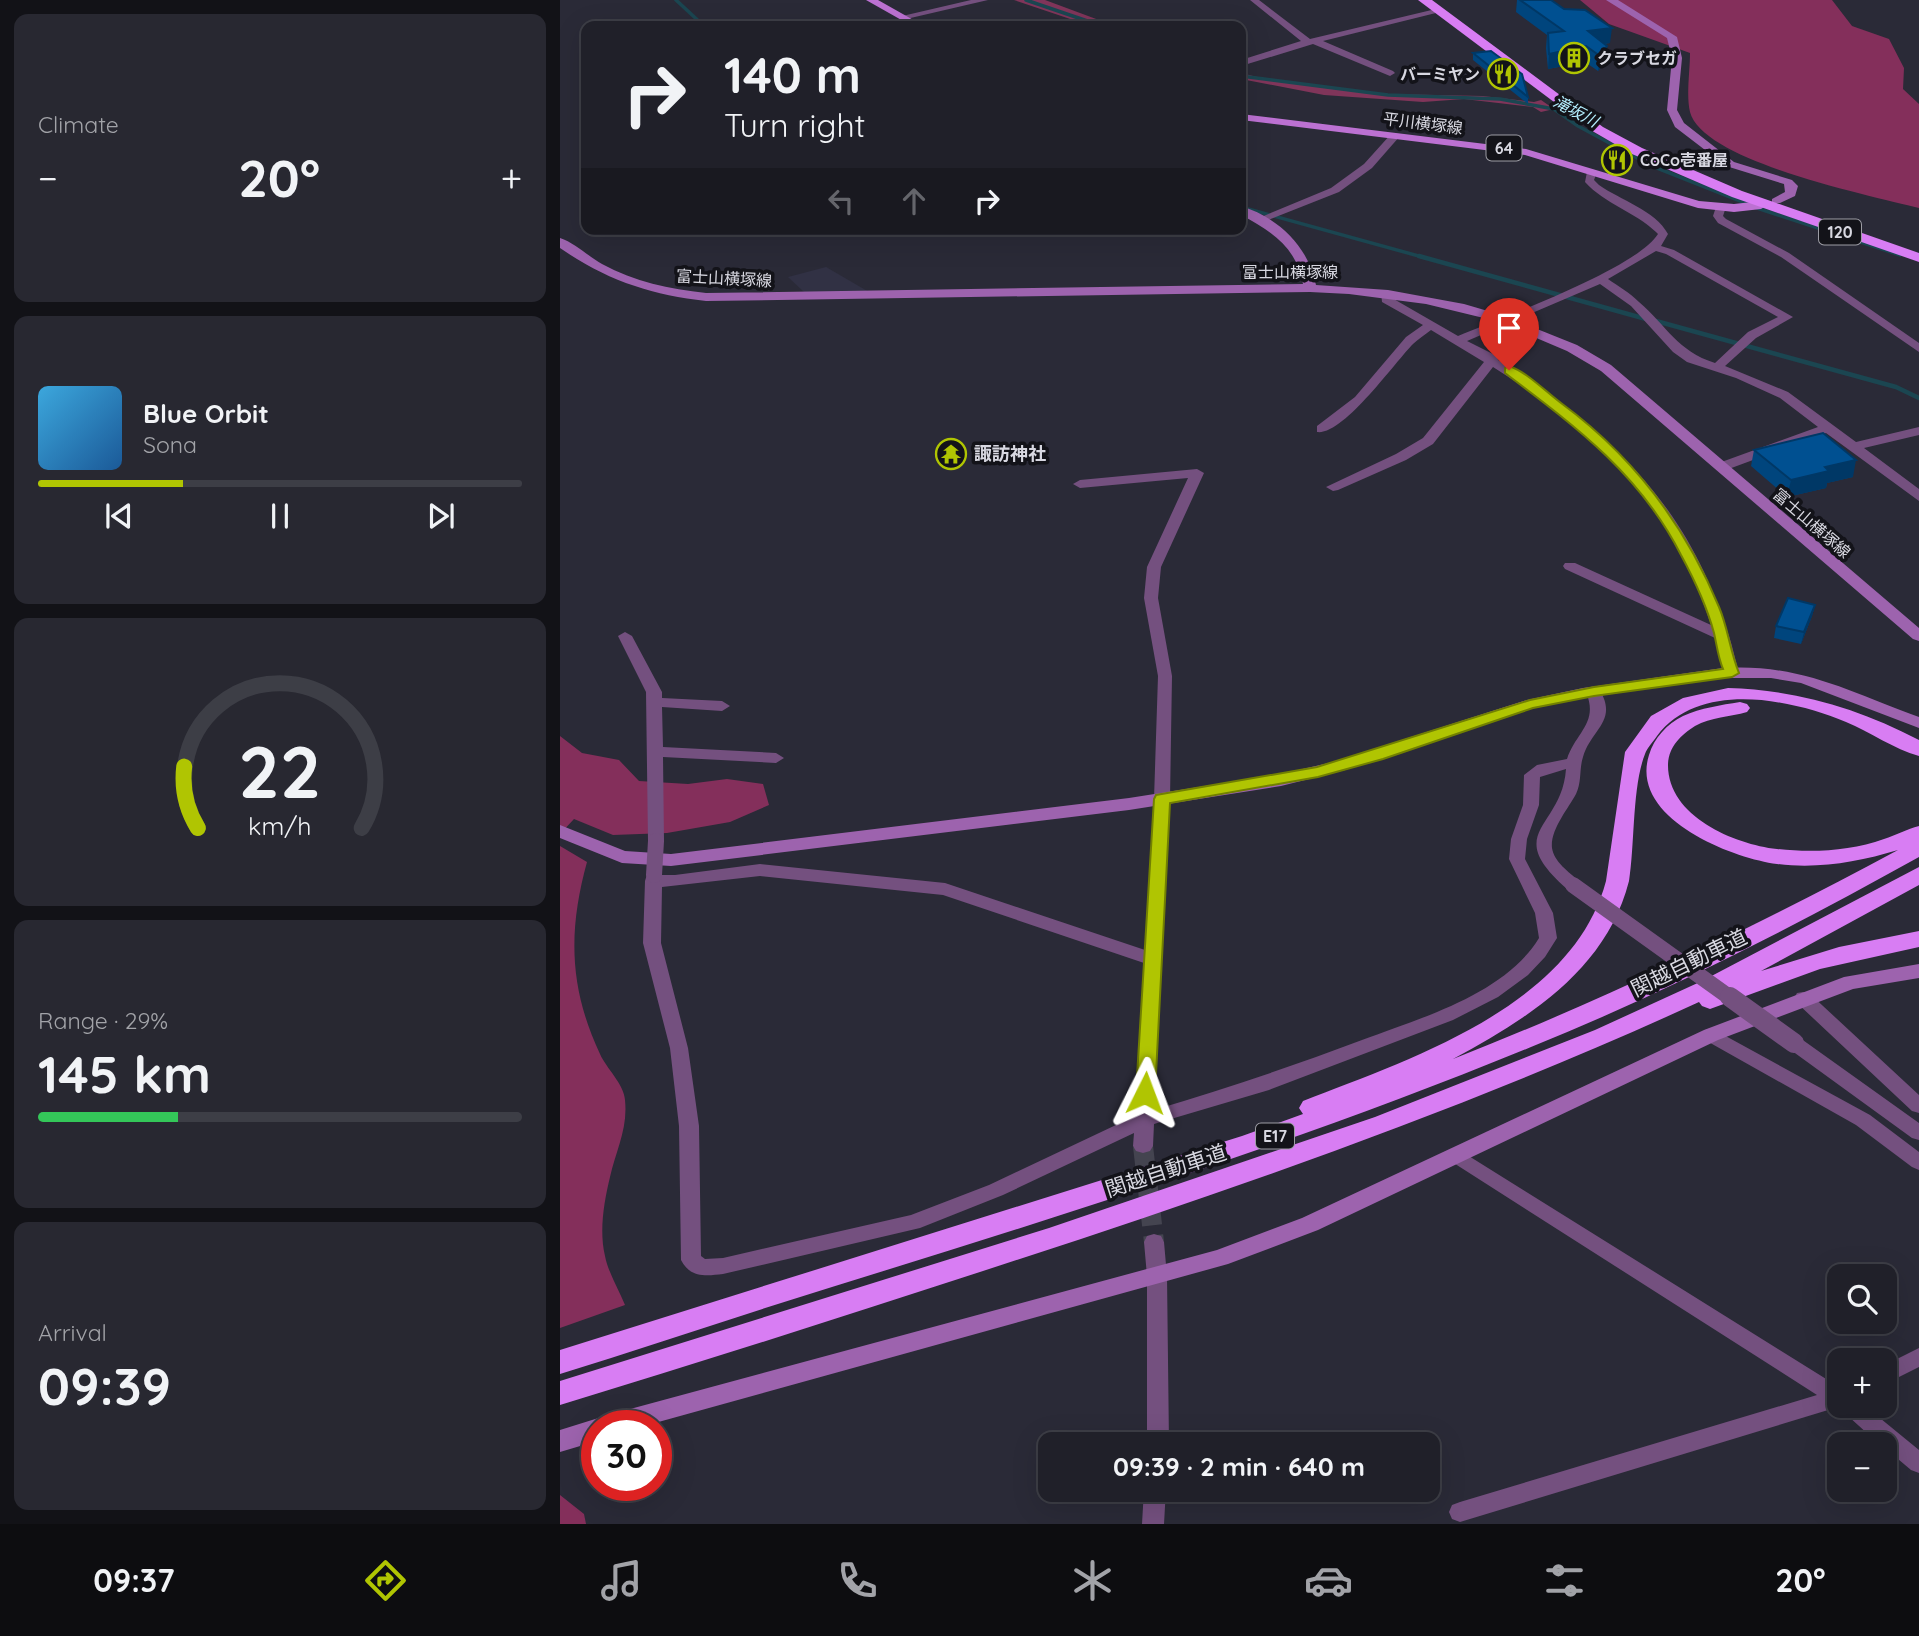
<!DOCTYPE html>
<meta charset="utf-8">
<style>
:root{--surface:#202029;--page:#282831;--text:#f1f3f6;--muted:#a2a3a8;--line:#3d3e46;--accent:#b0c502}
body{margin:0;font-family:Quicksand,"Noto Sans JP",sans-serif;background:var(--page);color:var(--text);height:100vh;display:flex;flex-direction:column;font-size:26px;white-space:nowrap}
*{box-sizing:border-box;margin:0}
p{font-size:23px;color:var(--muted)}
.icon{flex:none;width:38px;height:38px;fill:none;stroke:currentColor;stroke-width:2;stroke-linecap:round;stroke-linejoin:round}
.map{position:relative;flex:1;overflow:hidden}
.side{display:flex;flex-direction:column;gap:14px;padding:14px;background:#121217;width:560px}
.side>*{flex:none}
.banner{position:absolute;left:21px;top:21px;width:665px;height:214px;border-radius:14px;box-shadow:0 7px 28px #0002,0 0 0 2px var(--line);background:#202029;color:var(--text);overflow:hidden}
.controls{position:absolute;left:1267px;top:1264px;display:grid;gap:14px}
.controls a{display:grid;place-items:center;width:70px;height:70px;border-radius:14px;background:var(--surface);box-shadow:0 7px 28px #0002,0 0 0 2px var(--line);font-size:35px}
.speed{position:absolute;left:21px;top:1410px;display:flex;gap:14px;font-size:35px;font-weight:700;text-align:center}
.speed>*{display:grid;place-content:center;width:91px;height:91px;border-radius:50%;background:var(--surface);box-shadow:0 7px 28px #0002,0 0 0 2px var(--line);line-height:1}
.speed .limit{border:10px solid #d22;background:#fff;color:#111}
.pin{position:absolute;display:grid;place-items:center;width:60px;height:60px;color:#fff;margin:-72px -30px;border-radius:50% 50% 50% 0;rotate:-45deg;box-shadow:0 0 7px #0007}
.pin .icon{rotate:45deg}
.me{position:absolute;width:77px;margin:-38px;rotate:3deg;stroke-linejoin:round;filter:drop-shadow(0 0 5px #0008)}
.turn{display:flex;align-items:center;gap:24px;height:147px;padding:0 28px;font-size:32px}
.turn .icon{width:91px;height:91px;stroke-width:2.5}
.turn b{display:block;font-size:49px;line-height:60px}
.lanes{display:flex;align-items:center;height:66px;padding:0 28px;background:#0003;justify-content:center;gap:35px;direction:ltr}
.lanes .off{opacity:.35}
.big{font-size:52px;font-weight:700;line-height:1.1}
.side .tile{flex:1;display:flex;flex-direction:column;justify-content:center;gap:10px;min-width:0;padding:0 24px;border-radius:14px;background:var(--page)}
.side .dial{align-items:center;gap:0}
.dial svg{height:182px;overflow:visible;fill:none;stroke:var(--line);stroke-width:7;stroke-linecap:round;text-anchor:middle}
.dial text{fill:var(--text);stroke:none}
.song{display:flex;align-items:center;gap:21px}
.cover{width:84px;height:84px;border-radius:10px;background:linear-gradient(135deg,hsl(200 70% 55%),hsl(210 70% 35%))}
.played{height:7px;border-radius:4px;background:linear-gradient(90deg,var(--accent) 30%,var(--line) 30%)}
.keys{display:flex;justify-content:space-around;direction:ltr}
.heat{display:flex;justify-content:space-between;align-items:center;font-size:38px;direction:ltr}
.charge{height:10px;border-radius:5px;background:linear-gradient(90deg,#34c759 29%,var(--line) 0)}
.trip{position:absolute;left:478px;top:1432px;width:402px;height:70px;border-radius:14px;background:var(--surface);box-shadow:0 7px 28px #0002,0 0 0 2px var(--line);font-weight:700;line-height:70px;text-align:center}
.tabs{display:flex;height:112px;justify-content:space-around;align-items:center;background:#0d0d10;color:var(--muted)}
.tabs .icon{width:49px;height:49px}
.tabs .active{color:var(--accent)}
.tabs b{font-size:32px;color:var(--text)}
main{display:flex;flex:1;min-height:0}
.map>svg:first-child{display:block}
.built{fill:#313144}
.green{fill:#80355a}
.forest{fill:#842f5b}
.lines{fill:none;stroke-linecap:round;stroke-linejoin:round}
.stream-far1{stroke:#1b4651;stroke-width:3.5}
.stream{stroke:#1b4651;stroke-width:4.5}
.street-tunnel{stroke:#444450;stroke-width:20;stroke-dasharray:20 10;stroke-linecap:butt}
.street{fill:#74507f;fill-rule:evenodd}
.secondary{fill:#9d63ae;fill-rule:evenodd}
.primary{fill:#bc71d2;fill-rule:evenodd}
.highway{fill:#d87df3;fill-rule:evenodd}
.street-bridge-far1{stroke:#74507f;stroke-width:16}
.street-bridge{stroke:#74507f;stroke-width:20}
.wall{fill:#00457d}
.shaded-wall{fill:#003866}
.building{fill:#005091;stroke:#003866;stroke-width:2}
.route{fill:#b0c502;stroke:#728001;stroke-width:2}
.labels{text-anchor:middle;stroke-width:7;stroke-linejoin:round;paint-order:stroke}
.far-poi-label{font-size:16px;font-weight:bold;fill:#d8d8e1;stroke:#131319;text-anchor:start}
.far-water-label{font-size:16px;font-style:italic;fill:#b4eefe;stroke:#131319}
.far-street-label{font-size:16px;fill:#d8d8e1;stroke:#131319}
.shield{fill:#131319;stroke:#9d9da5;stroke-width:2}
.shield-label{font-size:16px;font-weight:bold;fill:#d8d8e1}
.poi-label{font-size:18px;font-weight:bold;fill:#d8d8e1;stroke:#131319;text-anchor:start}
.near-street-label{font-size:21px;fill:#d8d8e1;stroke:#131319}
</style>
<main>
<section class="side">
<div class="tile"><p>Climate</p>
<div class="heat"><a>−</a><b class="big">20°</b><a>+</a></div>
</div>
<div class="tile">
<div class="song"><i class="cover"></i><div><b>Blue Orbit</b><p>Sona</p></div></div>
<div class="played"></div>
<div class="keys"><svg class="icon" aria-label="previous" viewBox="0 0 24 24"><path d="M18 5L8 12l10 7zM5 5v14"/></svg><svg class="icon" aria-label="pause" viewBox="0 0 24 24"><path d="M8 5v14M16 5v14"/></svg><svg class="icon" aria-label="next" viewBox="0 0 24 24"><path d="M6 5l10 7-10 7zM19 5v14"/></svg></div>
</div>
<div class="tile dial"><svg viewBox="0 0 100 80">
<path d="M14 69A42 42 0 1 1 86 69"/>
<path d="M14 69A42 42 0 0 1 8 42" stroke="#b0c502"/>
<text x="50" y="56" font-size="32" font-weight="700">22</text>
<text x="50" y="72" font-size="11">km/h</text>
</svg></div>
<div class="tile"><p>Range · 29%</p><b class="big">145 km</b><div class="charge"></div></div>
<div class="tile"><p>Arrival</p><b class="big">09:39</b></div>
</section>
<div class="map">
<svg width="1359" height="1524" viewBox="0 0 1359 1524">
<rect width="100%" height="100%" fill="#2a2a37"/>
<path class="built" d="M266 267 309 292H244L228 277Z"/>
<path class="green" d="M454 0H485L555 26H531Z
M681 73 713 81 828 94 923 96 974 102 981 100 994 109 981 112 973 107 904 99 863 102 764 95 681 79Z"/>
<path class="forest" d="M1020 0H1272L1292 26 1329 39 1344 68 1343 89 1359 104V208C1313 196 1143 162 1130 112 1126 95 1130 71 1130 53L1049 24Z
M0 736 22 753 59 760 79 781 128 784 167 779 203 784 209 805 170 822 107 833 53 835 14 819 0 834Z
M0 846 27 862C8 931 9 988 40 1054 46 1068 64 1084 65 1100 68 1129 56 1150 50 1177 44 1202 39 1231 45 1256 48 1272 59 1290 65 1305L0 1328Z
M0 1495 24 1514 26 1524H0Z"/>
<g class="lines">
<path class="stream-far1" d="M116 0 144 26
M466 0 542 26
M681 76 828 95 940 99 994 109 1018 126 1092 166 1188 204
M681 207 866 258
M1197 208 1340 255"/>
<path class="stream" d="M859 256 1086 319
M1096 321 1336 387 1359 398"/>
<path class="street-tunnel" d="M583 1146 594 1242"/>
<path class="street" d="M411 0H428L342 20 338 17Z
M690 0H699L750 39 880 8 884 11 763 41 833 71 835 73 830 76 753 44 681 66V60L741 41Z
M831 134 840 136 812 168 779 192 703 222 694 220 771 188 804 164Z
M1032 169 1037 172 1034 180 1039 185C1060 200 1095 210 1108 234L1101 246 1114 250 1233 317 1196 338 1165 366 1228 392 1296 442 1359 427V435L1304 448 1359 489V501L1266 433 1166 470H1156V464L1258 427 1220 398 1176 378 1127 362 1113 352 1071 306 1040 284 907 341 937 356 938 360C1024 413 1101 479 1144 572 1153 593 1162 615 1169 636 1173 648 1175 660 1179 672L1177 675 1172 676 1165 672 1155 638 1005 569 1003 566 1005 563H1015L1151 625C1113 507 1036 431 933 367L873 444 846 460 778 490 773 491 766 487 836 454 863 438 924 362 871 330C865 335 858 339 853 344 835 362 783 436 757 432V426L795 397 846 337 863 325 822 302 821 291H829L832 298 898 336C941 318 1076 269 1098 234L1096 232C1075 212 1045 204 1025 182L1027 172ZM1096 251 1106 254 1218 317 1188 332 1155 363C1117 351 1107 326 1079 302 1070 293 1058 286 1048 279Z
M1161 204 1166 207 1163 216 1166 219 1229 253 1359 343V352L1221 257 1158 223 1153 216 1156 207Z
M637 469 644 473 601 567 598 598 612 676 610 799 594 1110C665 1089 733 1066 802 1040 861 1018 945 994 979 938L975 913 949 859 951 839 963 805 964 775 977 765 1007 759C1016 732 1039 723 1026 692L1034 687 1039 689C1059 721 1031 729 1023 757 1019 769 1022 782 1016 794 1008 809 990 830 992 848 994 862 1009 872 1019 881L1021 885 1019 889H1007C941 831 1002 829 1006 769L980 777 979 805 967 839 965 859 993 913 997 938 985 957 968 975 938 997 893 1020 709 1090 594 1124 593 1146 590 1151 583 1153 576 1151 573 1146 574 1133 443 1195 360 1228 163 1274C146 1276 130 1278 121 1260L119 1126 110 1048 83 943 85 881 88 871H100L102 875H115L200 864 385 883 585 950 594 799 598 676 584 598 587 567 628 478 520 488 513 484 520 480ZM200 876 383 895 584 963 575 1116 429 1185 351 1215 163 1258 145 1259 141 1256 139 1126 128 1048 101 943 102 887Z
M65 632 72 636 102 692V698L162 701 170 706 162 711 102 707 103 747 216 753 224 758 216 763 103 757 104 841 96 846 88 841 86 692 58 636Z
M1243 992 1249 993 1359 1095V1113L1352 1111 1237 1003 1234 998 1237 993Z
M1151 1028 1310 1115 1359 1152V1170L1352 1167 1296 1125 1145 1040 1142 1035 1145 1030Z
M1234 1036 1240 1038 1359 1123V1140L1352 1138 1228 1048 1225 1043 1228 1038Z
M896 1148 1279 1387V1405H1304L1359 1450V1473L1351 1470 1325 1448V1444H1319L1278 1407 900 1522 892 1519 889 1512 892 1505 900 1502 1257 1395 889 1160 886 1155 889 1150Z
M594 1234 601 1236 604 1242 607 1276 609 1444H587V1276L584 1242 587 1236Z
M1359 1348V1367L1325 1384V1365Z
M584 1489H606L604 1524H582Z"/>
<path class="secondary" d="M1046 0H1058L1117 37 1122 58 1117 110 1124 123 1174 162 1232 180 1238 186 1235 196 1220 203H1212V199L1225 192 1224 184 1166 166 1115 127 1107 110 1112 58 1107 38Z
M681 206C719 218 748 246 756 285L828 290 904 304 945 316 1017 345 1051 365 1359 628V641L1353 639 1041 371 1007 351 936 321 866 304 789 294 750 292 146 301C91 295 46 280 0 248V238C15 243 28 256 42 264 75 282 109 289 146 293L743 284C736 247 713 232 681 215Z
M1163 668C1239 663 1290 692 1359 717V728L1241 683 1211 678H1163L1023 698 970 709 785 770 721 786 569 810 111 866 62 863 0 838V825L65 851 111 854 569 798 721 774 773 762 967 700 1023 688Z
M1359 964V978L1293 989 1158 1040 758 1230 668 1264 84 1426H37V1441L0 1452V1430L48 1415 657 1250 742 1218 1144 1030 1284 977Z"/>
<path class="primary" d="M306 0H318L364 26H352Z
M681 114 966 149 1139 201 1174 204 1201 201 1207 205 1201 209 1174 212 1138 208 965 155 681 120Z"/>
<path class="highway" d="M858 0H872L1043 127 1082 148 1182 191 1359 253V262L1172 197 1072 154 1034 132Z
M1168 688C1236 690 1298 708 1359 740V756C1334 749 1310 732 1286 722 1231 699 1139 680 1097 736 1093 742 1087 748 1085 754 1072 787 1075 844 1069 881 1046 970 969 1018 893 1059 1046 999 1193 928 1338 850 1298 862 1259 869 1217 864 1171 858 1069 818 1089 755 1094 738 1107 724 1123 716 1141 708 1161 705 1180 702L1187 704 1190 708 1187 712C1170 717 1151 717 1135 726 1121 735 1109 746 1108 764 1107 816 1174 844 1217 849 1253 853 1290 851 1324 839 1336 835 1347 829 1359 826V857C1233 927 1105 993 971 1047 743 1141 507 1214 272 1287 181 1315 91 1346 0 1374V1350L682 1136 743 1114 739 1108 743 1101C851 1059 1013 1006 1046 881L1065 752 1091 716 1123 698Z
M1359 867V885L1201 971 1279 947 1359 931V947L1260 969 1150 1009 1142 1006 1139 1002C907 1109 666 1192 423 1271 282 1317 141 1362 0 1405V1381L489 1228 815 1117 1035 1030 1142 981Z"/>
<path class="street-bridge-far1" d="M94 875 96 841
M1013 885 1172 999"/>
<path class="street-bridge" d="M1170 997 1234 1043"/>
</g>
<path class="wall" d="M957 0H991L1050 43 1044 44 1046 61 1038 71 1025 62 988 69 986 48 987 35 956 12Z
M913 53 968 97V104L913 60Z
M1194 450 1293 477 1267 483 1266 488 1227 497 1191 466Z
M1255 605 1252 616 1241 644 1214 638 1216 626Z"/>
<path class="shaded-wall" d="M1052 28 1050 43 1026 46 1025 62 988 69 989 54 1028 31Z
M1047 46 1046 61 1038 71 1040 56Z
M1296 460 1293 477 1267 483 1266 488 1227 497 1231 480 1265 467Z
M1255 605 1252 616 1241 644 1244 632Z"/>
<path class="building" d="M960 0H991L1004 9 1025 10 1052 28 1028 31 1047 46 1040 56 1026 46 989 54 988 33 1004 31Z
M931 51 962 74 968 97 913 53Z
M1263 433 1296 460 1265 467 1269 471 1231 480 1194 450Z
M1228 598 1255 605 1244 632 1216 626Z"/>
<path class="route" d="M949 366C967 372 986 392 1001 403 1073 456 1125 525 1159 607 1168 628 1170 651 1179 673L1172 677 1034 696 973 708 823 759 758 777 610 803 595 1093 592 1098H578L576 1093 594 799 596 795 757 767 970 700 1034 687 1163 669C1158 657 1157 646 1154 633 1147 607 1134 579 1121 555 1080 474 1015 426 945 373V368Z"/>
<defs>
<g id="building-ring" transform="scale(1.575)"><circle r="9.5" fill="#131319" stroke="#b0c502" stroke-width="1.5"/><path d="M-4-6H4V6H1V3H-1V6H-4ZM-2.5-4.3h1.7v1.8h-1.7ZM.8-4.3h1.7v1.8H.8ZM-2.5-1h1.7V.8h-1.7ZM.8-1h1.7V.8H.8Z" fill="#b0c502"/></g>
<g id="restaurant-ring" transform="scale(1.575)"><circle r="9.5" fill="#131319" stroke="#b0c502" stroke-width="1.5"/><path d="M-5-6h1v4h1v-4h1v4h1v-4h1v5L-1.5 .5V6h-2V.5L-5-1ZM5-6V6H3V1.5H1.5Q1.5-4 5-6Z" fill="#b0c502"/></g>
<g id="temple-ring" transform="scale(1.575)"><circle r="9.5" fill="#131319" stroke="#b0c502" stroke-width="1.5"/><path d="M0-6L5-2H3V0L6.5 2.5H4V6H1.5V3h-3V6H-4V2.5H-6.5L-3 0V-2H-5Z" fill="#b0c502"/></g>
</defs>
<g fill-rule="evenodd">
<use href="#building-ring" x="1014" y="58"/>
<use href="#restaurant-ring" x="943" y="74"/>
<use href="#restaurant-ring" x="1057" y="160"/>
<use href="#temple-ring" x="391" y="454"/>
</g>
<g class="labels">
<g class="far-poi-label">
<text x="1037" y="64">クラブセガ</text>
<text x="920" y="80" text-anchor="end">バーミヤン</text>
<text x="1080" y="166">CoCo壱番屋</text>
</g>
<g class="far-water-label">
<text transform="translate(1016 111) rotate(28)" y="6">滝坂川</text>
</g>
<g class="far-street-label">
<text transform="translate(863 123) rotate(7)" y="6">平川横塚線</text>
<text x="730" y="278">富士山横塚線</text>
<text transform="translate(164 278) rotate(3)" y="6">富士山横塚線</text>
<text transform="translate(1252 523) rotate(41)" y="6">富士山横塚線</text>
</g>
<g class="shield">
<rect x="926.5" y="135.5" width="35" height="25" rx="5"/>
<rect x="1259" y="219.5" width="42" height="25" rx="5"/>
<rect x="696" y="1123.5" width="38" height="25" rx="5"/>
</g>
<g class="shield-label">
<text x="944" y="154">64</text>
<text x="1280" y="238">120</text>
<text x="715" y="1142">E17</text>
</g>
<g class="poi-label">
<text x="414" y="460">諏訪神社</text>
</g>
<g class="near-street-label">
<text transform="translate(1129 963) rotate(-26)" y="7">関越自動車道</text>
<text transform="translate(606 1171) rotate(-18)" y="7">関越自動車道</text>
</g>
</g>
</svg>
<div class="controls">
<a><svg class="icon" aria-label="search" viewBox="0 0 24 24"><circle cx="10" cy="10" r="6"/><path d="M15 15l6 6"/></svg></a>
<a>+</a>
<a>−</a>
</div>
<div class="speed"><div class="limit">30</div></div>
<div class="pin" style="left:949px;top:370px;background:#d93025"><svg class="icon" aria-label="arrive" viewBox="0 0 24 24"><path d="M6 21V4h12l-3 4 3 4H6"/></svg></div>
<svg class="me" style="left:585px;top:1093px" viewBox="-20 -20 40 40"><path d="M0-17L14 15 0 8-14 15z" fill="#b0c502" stroke="#fff" stroke-width="4"/></svg>
<div class="trip">09:39 · 2 min · 640 m</div>
<div class="banner">
<div class="turn"><svg class="icon" aria-label="right" viewBox="0 0 24 24"><path d="M7 20v-9h11M14 6l5 5-5 5"/></svg><div><b>140 m</b>Turn right</div></div>
<div class="lanes"><svg class="icon off" aria-label="left" viewBox="0 0 24 24"><path d="M17 20v-9H6M10 6l-5 5 5 5"/></svg><svg class="icon off" aria-label="ahead" viewBox="0 0 24 24"><path d="M12 20V5M6 11l6-6 6 6"/></svg><svg class="icon" aria-label="right" viewBox="0 0 24 24"><path d="M7 20v-9h11M14 6l5 5-5 5"/></svg></div>
</div>
</div>
</main>
<nav class="tabs">
<b>09:37</b>
<svg class="icon active" aria-label="directions" viewBox="0 0 24 24"><path d="M12 3l9 9-9 9-9-9zM9 14v-3h6M13 9l2 2-2 2"/></svg>
<svg class="icon" aria-label="music" viewBox="0 0 24 24"><path d="M9 18V5l10-2v13"/><circle cx="6" cy="18" r="3"/><circle cx="16" cy="16" r="3"/></svg>
<svg class="icon" aria-label="phone" viewBox="0 0 24 24"><path d="M5 4h4l2 5-3 2q2 4 5 5l2-3 5 2v4C11 20 4 13 5 4z"/></svg>
<svg class="icon" aria-label="climate" viewBox="0 0 24 24"><path d="M12 3v18M4 7l16 10M4 17L20 7"/></svg>
<svg class="icon" aria-label="car" viewBox="0 0 24 24"><path d="M5 17H2v-5l4-1 3-4h7l3 4 3 1v5h-3M9 17h6M6 11h13"/><circle cx="7" cy="17" r="2"/><circle cx="17" cy="17" r="2"/></svg>
<svg class="icon" aria-label="filters" viewBox="0 0 24 24"><path d="M4 7h16M4 17h16"/><circle cx="9" cy="7" r="2"/><circle cx="15" cy="17" r="2"/></svg>
<b>20°</b>
</nav>
